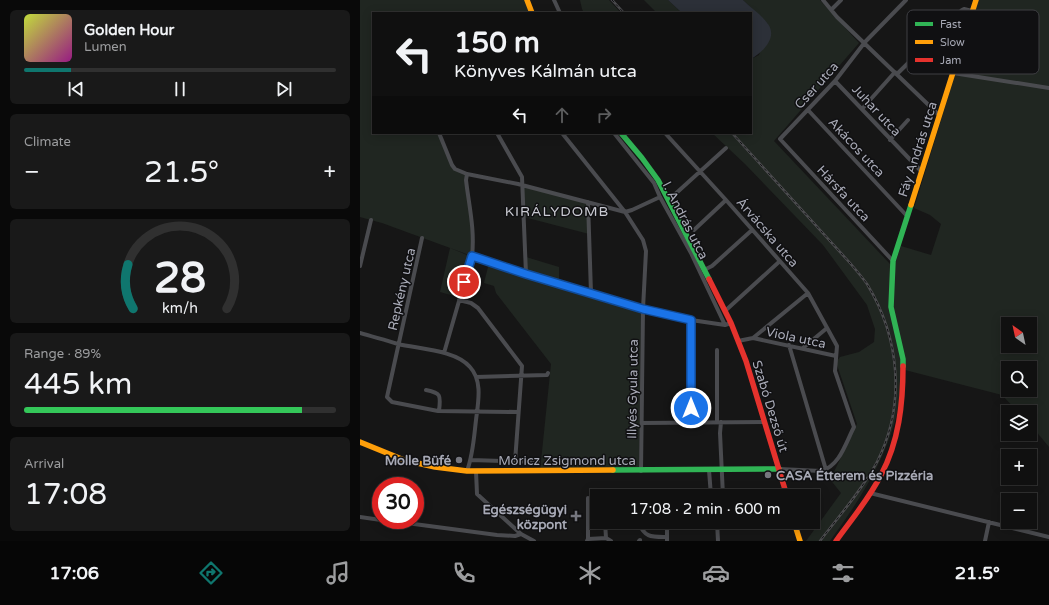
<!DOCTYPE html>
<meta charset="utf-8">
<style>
:root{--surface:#101010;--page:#191919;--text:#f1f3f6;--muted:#9c9d9f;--line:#303030;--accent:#0f766e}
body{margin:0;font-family:"Varela Round",sans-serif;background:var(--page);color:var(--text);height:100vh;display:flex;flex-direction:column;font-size:15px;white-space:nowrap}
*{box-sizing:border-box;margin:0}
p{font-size:13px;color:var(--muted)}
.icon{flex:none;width:22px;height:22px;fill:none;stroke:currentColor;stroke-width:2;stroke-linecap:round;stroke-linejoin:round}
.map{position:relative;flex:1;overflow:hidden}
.side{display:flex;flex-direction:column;gap:10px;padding:10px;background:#090909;width:360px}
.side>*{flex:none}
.hud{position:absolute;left:12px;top:12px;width:380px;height:122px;border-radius:0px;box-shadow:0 2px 10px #0003,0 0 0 1px var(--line);background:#101010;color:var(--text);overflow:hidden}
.needle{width:26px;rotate:327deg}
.controls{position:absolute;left:641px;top:317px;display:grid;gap:8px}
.controls a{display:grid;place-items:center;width:36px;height:36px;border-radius:0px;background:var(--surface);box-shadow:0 2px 10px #0003,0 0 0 1px var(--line);font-size:20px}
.speed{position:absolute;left:12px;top:477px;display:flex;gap:8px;font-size:20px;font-weight:700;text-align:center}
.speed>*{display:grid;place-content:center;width:52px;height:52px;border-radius:50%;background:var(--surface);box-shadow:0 2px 10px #0003,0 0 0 1px var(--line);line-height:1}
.speed .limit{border:6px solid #d22;background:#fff;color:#111}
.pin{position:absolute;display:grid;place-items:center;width:34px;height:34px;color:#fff;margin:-17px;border:2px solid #fff;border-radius:50%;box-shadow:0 1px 4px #0007}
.me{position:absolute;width:44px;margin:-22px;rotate:0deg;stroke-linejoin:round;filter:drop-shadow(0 0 3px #0008)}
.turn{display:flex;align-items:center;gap:14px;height:84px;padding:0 16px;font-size:18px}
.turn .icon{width:52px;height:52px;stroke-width:2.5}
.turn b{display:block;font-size:28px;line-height:34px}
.lanes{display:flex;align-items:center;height:38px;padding:0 16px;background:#0003;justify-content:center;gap:20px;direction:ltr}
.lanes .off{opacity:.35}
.big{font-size:30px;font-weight:600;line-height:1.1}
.side .card{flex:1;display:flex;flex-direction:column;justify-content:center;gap:6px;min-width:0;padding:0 14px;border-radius:6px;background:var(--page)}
.side .dial{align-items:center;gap:0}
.dial svg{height:104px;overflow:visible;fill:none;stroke:var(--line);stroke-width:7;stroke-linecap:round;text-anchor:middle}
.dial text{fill:var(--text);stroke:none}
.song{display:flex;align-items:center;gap:12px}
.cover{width:48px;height:48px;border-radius:6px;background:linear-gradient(135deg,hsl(70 70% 55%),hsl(310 70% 35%))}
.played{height:4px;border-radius:2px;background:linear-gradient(90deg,var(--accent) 15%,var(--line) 15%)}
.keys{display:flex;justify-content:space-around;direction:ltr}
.heat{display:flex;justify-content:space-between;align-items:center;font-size:22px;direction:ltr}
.charge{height:6px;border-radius:3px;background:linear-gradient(90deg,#34c759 89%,var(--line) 0)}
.trip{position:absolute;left:230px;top:489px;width:230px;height:40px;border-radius:0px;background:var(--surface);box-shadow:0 2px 10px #0003,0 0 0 1px var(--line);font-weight:600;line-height:40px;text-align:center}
.tabs{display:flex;height:64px;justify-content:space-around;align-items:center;background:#060606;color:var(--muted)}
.tabs .icon{width:28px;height:28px}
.tabs .on{color:var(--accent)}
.tabs b{font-size:18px;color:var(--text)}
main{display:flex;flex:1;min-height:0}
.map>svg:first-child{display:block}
.green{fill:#202621;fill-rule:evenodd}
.water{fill:#2c3038}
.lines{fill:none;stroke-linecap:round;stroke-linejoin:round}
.street{stroke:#4a4b4f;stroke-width:4}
.fast{stroke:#30b455;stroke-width:5.5}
.slow{stroke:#ff9f0a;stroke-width:5.5}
.jam{stroke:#e5322d;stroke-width:5.5}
.rail-casing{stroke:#4c4c4f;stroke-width:2.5}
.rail{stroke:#101012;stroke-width:1;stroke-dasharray:3;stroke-linecap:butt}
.route-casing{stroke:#114b97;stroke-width:10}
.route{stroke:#1a73e8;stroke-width:7}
.poi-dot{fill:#75767e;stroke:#101012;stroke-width:1.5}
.labels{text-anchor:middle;stroke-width:3;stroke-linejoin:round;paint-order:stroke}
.street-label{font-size:13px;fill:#a8aab6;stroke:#101012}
.poi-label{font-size:13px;font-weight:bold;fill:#a8aab6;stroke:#101012;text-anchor:end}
.neighbourhood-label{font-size:14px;letter-spacing:1px;fill:#c9cad2;stroke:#101012}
.key{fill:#101012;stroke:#3e3e43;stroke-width:1}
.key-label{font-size:11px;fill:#a8aab6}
</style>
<main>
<section class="side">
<div class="card">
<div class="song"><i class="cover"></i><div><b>Golden Hour</b><p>Lumen</p></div></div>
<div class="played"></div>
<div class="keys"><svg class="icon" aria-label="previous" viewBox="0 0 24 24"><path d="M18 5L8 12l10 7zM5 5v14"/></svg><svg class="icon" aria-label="pause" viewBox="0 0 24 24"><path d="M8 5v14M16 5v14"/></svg><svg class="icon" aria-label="next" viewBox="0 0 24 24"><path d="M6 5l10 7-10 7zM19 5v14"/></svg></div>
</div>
<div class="card"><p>Climate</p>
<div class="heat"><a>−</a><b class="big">21.5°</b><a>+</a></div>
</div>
<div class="card dial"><svg viewBox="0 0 100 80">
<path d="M14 69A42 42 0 1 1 86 69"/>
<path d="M14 69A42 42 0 0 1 10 35" stroke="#0f766e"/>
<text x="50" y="56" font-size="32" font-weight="700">28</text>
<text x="50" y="72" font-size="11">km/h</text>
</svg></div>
<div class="card"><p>Range · 89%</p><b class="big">445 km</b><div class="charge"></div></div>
<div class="card"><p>Arrival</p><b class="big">17:08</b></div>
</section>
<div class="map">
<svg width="689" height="541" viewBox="0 0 689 541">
<rect width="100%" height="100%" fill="#161616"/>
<path class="green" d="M0 0H166L171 13H13V133H79L95 169 107 174 110 208 112 256 22 223 0 217Z
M220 0H249L261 13H224L222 9Z
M284 0H308L322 13H297Z
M383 0H460L499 43 414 141 530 264 536 261 541 246 571 255 581 224 570 215 554 208 618 0H689V447L670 424V412H658L642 395 545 370C542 387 540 405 535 421 522 466 497 504 470 541H446L481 493 469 478 473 474 497 424 476 362 480 357 499 352 514 342 515 329 507 305 463 245 385 164 352 133H391V59L399 55 408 24ZM648 324H670V346H648ZM648 368H670V390H648Z
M163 186 228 202 229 234 164 217Z
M90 248 107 255 108 257 98 297 80 292Z
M166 257 199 267V283L166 274Z
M129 263 281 312 279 468 180 471 191 364 136 293 134 286 124 283Z"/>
<path class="water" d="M308 0H383C391 8 402 15 408 24 418 38 402 53 391 59V13H322Z"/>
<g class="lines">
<path class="street" d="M194 0 200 13
M463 0 477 17 579 115
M472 9 481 0
M593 73 689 88
M537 74 602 10 604 9 612 11
M475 81 561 171
M502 109 535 72
M448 110 547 216
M79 133 92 165 95 169 107 174 158 184 265 212 272 210 300 197
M137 133 162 177 166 274
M202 133 265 212 283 240 286 251 283 309 281 471
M254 133 294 183 300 197 331 253 365 325
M305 133 366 200 448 293 477 346 475 371 494 427C486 442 480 466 461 471L419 469
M530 140 548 120
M308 198 313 196 366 148
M228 202 231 293
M334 230 366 200
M62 238 27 397 32 402 78 411 158 412
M112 256 166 274 305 315 331 320 365 325 371 323
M533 261 420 139 475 81 505 42 546 0
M0 266 11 220
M344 270 352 266 392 230
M99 300 111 303 118 308 162 366 155 462
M365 311 420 261
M331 320V423
M0 333C13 337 26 340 38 344 59 349 96 350 110 367 123 381 118 403 116 420 114 437 113 455 107 471
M393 338 476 356
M378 341 393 338 448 293
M429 345 466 470
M443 348 467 328
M357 350V422
M84 353 112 256C115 230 109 206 106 180L107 174
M116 377 187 375 188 373
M66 390C81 393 81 395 79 411
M361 422 360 433 363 496
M282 423 404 422
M111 460 178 462
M349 470 351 496
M116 471 117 494 161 534 174 541
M510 493 689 537
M0 517 21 520
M24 520 137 535 155 536 161 534
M245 522 246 538 251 541
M278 522C285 538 291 537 307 537
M357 522 358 541
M228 539 246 538
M227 541 228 539V498
M279 541 280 540
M307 541V523L321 522
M625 541 629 522"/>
<path class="fast" d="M261 133 282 158 298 180 349 279
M543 366V359L531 307 533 261 551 205
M253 470 419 469"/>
<path class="slow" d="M167 0 172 13
M551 205 616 0
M0 442 44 460 75 467 107 471 253 470
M434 522 440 541"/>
<path class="jam" d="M349 279 371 323 386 361 427 496
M476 541C491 520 509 499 521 475 539 441 543 404 543 366"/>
<g class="rail-casing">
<path id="rail" d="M252 0 264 13
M372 133 490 263C496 270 502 277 507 284 540 338 546 405 517 462 502 490 479 516 460 541"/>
</g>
<use href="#rail" class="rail"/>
</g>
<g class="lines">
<g class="route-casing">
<path id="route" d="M104 282 112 256 166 274 283 309 331 320V408"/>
</g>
<use href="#route" class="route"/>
</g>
<g class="poi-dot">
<circle cx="99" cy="460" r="4"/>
<circle cx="408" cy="475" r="4"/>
<path d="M214 510h4v4h4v4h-4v4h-4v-4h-4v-4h4z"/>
</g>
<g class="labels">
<g class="street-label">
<text transform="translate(456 85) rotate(-48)" y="5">Cser utca</text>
<text transform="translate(517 110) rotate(47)" y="5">Juhar utca</text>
<text transform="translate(497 147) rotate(47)" y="5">Akácos utca</text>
<text transform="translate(557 149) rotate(-72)" y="5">Fáy András utca</text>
<text transform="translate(484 193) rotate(47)" y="5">Hársfa utca</text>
<text transform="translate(326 220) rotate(63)" y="5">I. András utca</text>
<text transform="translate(408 232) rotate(49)" y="5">Árvácska utca</text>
<text transform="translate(41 289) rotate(-77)" y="5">Repkény utca</text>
<text transform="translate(436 337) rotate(12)" y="5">Viola utca</text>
<text transform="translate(272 389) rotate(-89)" y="5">Illyés Gyula utca</text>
<text transform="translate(411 406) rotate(73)" y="5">Szabó Dezső út</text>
<text x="207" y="465">Móricz Zsigmond utca</text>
</g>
<g class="poi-label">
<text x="91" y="465">Molle Büfé</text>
<text x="416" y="480" text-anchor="start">CASA Étterem és Pizzéria</text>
<text x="207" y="514">Egészségügyi<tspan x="207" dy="15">központ</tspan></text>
</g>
<g class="neighbourhood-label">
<text x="197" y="216">KIRÁLYDOMB</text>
</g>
</g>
<rect x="547" y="10" width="132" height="64" rx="6" class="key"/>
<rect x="555" y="22" width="18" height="4" fill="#30b455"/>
<rect x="555" y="40" width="18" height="4" fill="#ff9f0a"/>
<rect x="555" y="58" width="18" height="4" fill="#e5322d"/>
<g class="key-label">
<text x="580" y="28">Fast</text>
<text x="580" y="46">Slow</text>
<text x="580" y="64">Jam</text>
</g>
</svg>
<div class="controls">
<a><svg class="needle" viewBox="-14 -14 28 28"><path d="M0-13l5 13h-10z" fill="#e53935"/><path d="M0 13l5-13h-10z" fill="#9c9d9f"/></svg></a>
<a><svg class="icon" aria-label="search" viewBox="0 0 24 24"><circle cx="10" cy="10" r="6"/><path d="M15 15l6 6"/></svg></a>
<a><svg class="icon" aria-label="layers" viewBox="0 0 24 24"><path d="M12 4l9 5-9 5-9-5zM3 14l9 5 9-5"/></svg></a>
<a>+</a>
<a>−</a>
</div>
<div class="speed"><div class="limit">30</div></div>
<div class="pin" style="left:104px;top:282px;background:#d93025"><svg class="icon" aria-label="arrive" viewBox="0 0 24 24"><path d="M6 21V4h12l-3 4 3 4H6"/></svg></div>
<svg class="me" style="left:331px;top:408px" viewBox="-20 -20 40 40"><circle r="17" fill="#1a73e8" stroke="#fff" stroke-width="3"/><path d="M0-11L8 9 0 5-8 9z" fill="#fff"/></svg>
<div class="trip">17:08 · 2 min · 600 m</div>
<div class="hud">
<div class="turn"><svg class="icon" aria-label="left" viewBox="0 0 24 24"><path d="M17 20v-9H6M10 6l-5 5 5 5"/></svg><div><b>150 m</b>Könyves Kálmán utca</div></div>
<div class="lanes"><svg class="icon" aria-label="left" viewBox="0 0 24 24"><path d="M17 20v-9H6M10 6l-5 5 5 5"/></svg><svg class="icon off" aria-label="ahead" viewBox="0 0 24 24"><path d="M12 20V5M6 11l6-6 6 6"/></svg><svg class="icon off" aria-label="right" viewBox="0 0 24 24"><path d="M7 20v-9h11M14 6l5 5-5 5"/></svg></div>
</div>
</div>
</main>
<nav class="tabs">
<b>17:06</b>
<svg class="icon on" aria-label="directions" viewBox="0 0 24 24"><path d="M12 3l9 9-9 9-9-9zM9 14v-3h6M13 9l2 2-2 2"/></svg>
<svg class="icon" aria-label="music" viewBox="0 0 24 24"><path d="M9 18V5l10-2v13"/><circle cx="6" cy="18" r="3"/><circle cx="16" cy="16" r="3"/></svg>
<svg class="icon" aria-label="phone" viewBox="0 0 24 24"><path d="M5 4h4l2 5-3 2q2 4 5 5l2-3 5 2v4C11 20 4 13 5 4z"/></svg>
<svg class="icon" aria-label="climate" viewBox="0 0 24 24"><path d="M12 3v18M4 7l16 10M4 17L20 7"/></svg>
<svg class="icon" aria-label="car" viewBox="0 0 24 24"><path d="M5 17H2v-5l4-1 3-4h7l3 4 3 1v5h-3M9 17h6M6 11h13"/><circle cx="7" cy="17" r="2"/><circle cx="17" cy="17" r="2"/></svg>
<svg class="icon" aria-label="filters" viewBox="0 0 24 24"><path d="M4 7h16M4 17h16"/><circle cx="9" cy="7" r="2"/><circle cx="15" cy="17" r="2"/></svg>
<b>21.5°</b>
</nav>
